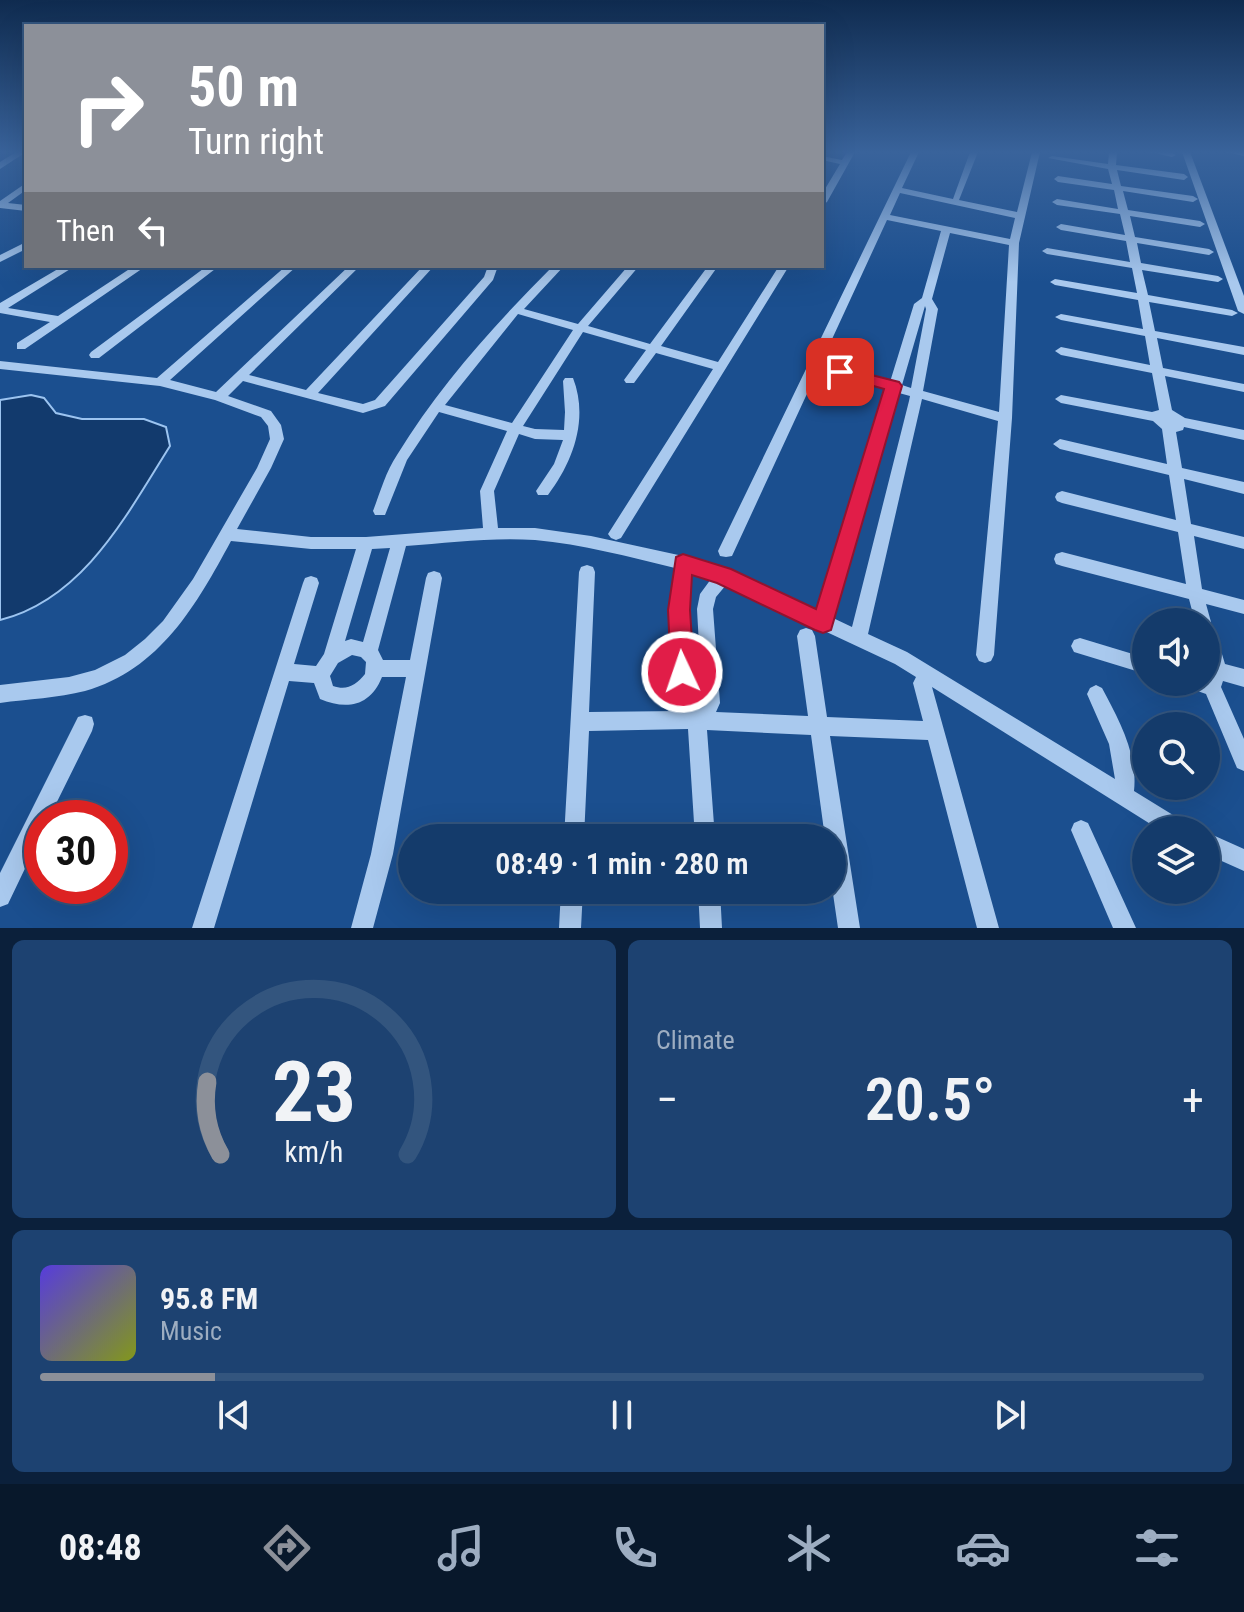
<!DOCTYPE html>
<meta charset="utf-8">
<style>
:root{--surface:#143b6b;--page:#1d4271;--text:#f1f3f6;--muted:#9dadc1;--line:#33557e;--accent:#8c9099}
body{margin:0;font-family:"Roboto Condensed",sans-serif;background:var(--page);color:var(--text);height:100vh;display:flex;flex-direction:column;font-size:30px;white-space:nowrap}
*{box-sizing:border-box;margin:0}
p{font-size:26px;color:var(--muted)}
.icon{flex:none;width:44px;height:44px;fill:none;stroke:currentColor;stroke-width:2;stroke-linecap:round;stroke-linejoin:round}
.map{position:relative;height:928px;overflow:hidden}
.details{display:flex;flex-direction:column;gap:12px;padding:12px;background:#0b203b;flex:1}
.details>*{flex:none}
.guide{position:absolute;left:24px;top:24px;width:800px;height:244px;border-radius:0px;box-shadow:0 8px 32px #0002,0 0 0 2px var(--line);background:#8c9099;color:#fff;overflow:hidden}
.buttons{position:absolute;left:1132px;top:608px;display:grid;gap:16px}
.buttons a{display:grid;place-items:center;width:88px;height:88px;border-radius:50%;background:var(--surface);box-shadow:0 8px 32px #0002,0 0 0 2px var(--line);font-size:40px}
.speed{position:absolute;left:24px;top:800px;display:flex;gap:16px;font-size:40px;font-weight:700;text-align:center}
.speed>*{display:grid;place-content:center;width:104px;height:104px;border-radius:50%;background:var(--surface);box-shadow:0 8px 32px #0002,0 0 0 2px var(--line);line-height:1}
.speed .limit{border:12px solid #d22;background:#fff;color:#111}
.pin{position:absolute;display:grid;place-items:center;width:68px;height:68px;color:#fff;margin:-34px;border-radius:16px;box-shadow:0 4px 12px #0006}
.me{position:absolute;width:88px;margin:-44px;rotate:357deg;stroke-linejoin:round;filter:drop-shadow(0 0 6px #0008)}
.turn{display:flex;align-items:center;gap:28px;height:168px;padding:0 32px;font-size:36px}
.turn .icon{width:104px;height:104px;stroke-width:2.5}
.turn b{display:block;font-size:56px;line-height:68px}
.then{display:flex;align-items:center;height:76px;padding:0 32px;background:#0003;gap:16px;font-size:30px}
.big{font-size:60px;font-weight:600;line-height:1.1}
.details .tile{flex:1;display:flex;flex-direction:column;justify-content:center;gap:12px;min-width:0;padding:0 28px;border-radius:12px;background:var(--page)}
.details .dial{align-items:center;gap:0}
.dial svg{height:208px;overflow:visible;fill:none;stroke:var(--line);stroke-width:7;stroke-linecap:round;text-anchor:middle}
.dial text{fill:var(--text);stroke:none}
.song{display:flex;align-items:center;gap:24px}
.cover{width:96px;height:96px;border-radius:12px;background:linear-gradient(135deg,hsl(250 70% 55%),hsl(70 70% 35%))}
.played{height:8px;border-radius:4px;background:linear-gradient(90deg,var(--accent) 15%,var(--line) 15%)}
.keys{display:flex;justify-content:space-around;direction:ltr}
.heat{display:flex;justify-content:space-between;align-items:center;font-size:44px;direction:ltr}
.details .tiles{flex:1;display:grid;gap:12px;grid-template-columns:1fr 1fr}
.tile:last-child{grid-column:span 2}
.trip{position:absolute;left:398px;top:824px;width:448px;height:80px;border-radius:40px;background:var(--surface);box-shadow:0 8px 32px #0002,0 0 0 2px var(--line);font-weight:600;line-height:80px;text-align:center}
.dock{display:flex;height:128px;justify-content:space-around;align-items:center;background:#08182b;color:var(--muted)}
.dock .icon{width:56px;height:56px}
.dock .active{color:var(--accent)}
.dock b{font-size:36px;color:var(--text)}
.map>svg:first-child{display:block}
.water{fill:#123a6d;stroke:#9cc4f0;stroke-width:2}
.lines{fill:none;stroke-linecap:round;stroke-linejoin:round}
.minor{fill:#a9c9ee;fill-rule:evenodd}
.route{fill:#e11d48;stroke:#92132f;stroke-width:2}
</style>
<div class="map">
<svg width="1244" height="928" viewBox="0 0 1244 928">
<rect width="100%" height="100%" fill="#1b4f8f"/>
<path class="water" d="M31 395 44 398 56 413 82 419H144L166 427 170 446C127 514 84 599 0 620V400Z"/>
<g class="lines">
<path class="minor" d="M16 152H26L0 169V162Z
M847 152H855L827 202 822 205V194L840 164 822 160V156L842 160Z
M911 152H919L902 188 953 199 970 152H978L959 200 1017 212 1032 152H1040L1019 243 1012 418 994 655 991 661 985 663 979 661 976 655 998 421 922 399 868 634 907 652 1115 779 1109 744 1087 694 1090 688 1096 685 1102 688C1119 720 1138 754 1134 791L1186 823 1189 830H1160L932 687 999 928H977L928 740 830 736 860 928H838L832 887V838H825L811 735 707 730 715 838H695L688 729 589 731 584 838H564L579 572 581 567 587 565 593 567 595 572 589 712 679 711 675 703 671 610 675 568C629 557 582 544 535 540 492 537 448 543 406 546L378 650 383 660H410L426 578 428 573 434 571 440 573 442 578 393 854 373 928H351L371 854 406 677H382C370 707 346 710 320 699L314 683 289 681 214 928H192L303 583 305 578 311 576 317 578 319 583 294 664 316 666 324 654 356 549H311L231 541C197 604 160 670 85 691 58 698 28 699 0 703V685L69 677 95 670 125 655 145 639 163 621 193 579 257 468 270 439 268 426 261 417 215 400 160 386 0 369V361L157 378 286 266H297L170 380 216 392 349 266H360L249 375 306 390 423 266H434L318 393 363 404 375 400 484 277 488 266H498L493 280 385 406 363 413 243 381 228 396 271 411 281 425 284 439 271 468 237 529 311 537H366L483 528 480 491 507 431 439 412 407 460 385 515H375L373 511C380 493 386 471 397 455 439 386 496 323 553 266H564L524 309 578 324 628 266H639L588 326 650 344 708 266H718L661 346 718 362 779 266H789L621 538 616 540 611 538 608 534 713 369 656 353 634 383H626L624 380 646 350 583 332 523 426 535 429 564 430 565 412 563 381 565 378H573C589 419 573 462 548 495H538L536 491 554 464 563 440 535 439 519 434 494 491 498 528H535L591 536 683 556 729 571 818 612 888 390 818 370 732 556 726 557 720 556 718 551ZM900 193 1015 218 1010 239 890 215ZM887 220 941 231 922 298 914 304 890 382 821 363ZM950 233 1009 245 999 412 923 391 938 309 932 299ZM925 306 926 309 911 388 902 385ZM518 314 573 330 512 423 445 405ZM899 393 910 396 909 401 852 627 833 618ZM390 548 363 642 351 639 345 641 372 549ZM690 572 711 579 700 594 697 609 702 700 697 705 693 700 687 610ZM726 585 895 664 916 677 913 683 923 721 827 717 815 636 812 630 806 628 800 630 797 636 808 716 716 712 720 703 713 609 716 597ZM352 655 361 657 366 662 365 674C356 685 347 691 333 686L330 676 338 663Z
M1109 152H1117L1116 165 1184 174 1188 177 1184 180 1117 170 1121 186 1193 196 1198 199 1193 202 1123 191 1128 210 1200 221 1205 224 1200 227 1130 216 1135 237 1209 249 1214 252 1209 255 1137 243 1141 263 1218 276 1223 279 1218 282 1142 270 1148 295 1232 310 1238 313 1232 316 1149 302 1155 331 1244 347V355L1157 338 1163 368 1244 384V392L1165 376 1172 410 1185 418 1244 430V440L1184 427 1183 430 1176 432 1182 468 1244 482V494L1184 479 1191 524 1244 537V549L1194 536 1202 589 1244 600V614L1206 604 1211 622 1210 625 1215 631 1225 664 1244 669V687L1223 681 1221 687 1244 739V771L1237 768 1206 694 1189 688 1186 682H1206C1209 665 1206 642 1206 622H1195L1189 599 1062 566 1056 564 1054 559 1056 554 1062 552 1186 584 1178 532 1062 503 1057 501 1055 497 1057 493 1062 491 1176 520 1169 475 1060 449 1053 444 1060 439 1167 464 1162 429 1153 421 1061 403 1055 399 1061 395 1152 412 1159 410 1152 373 1061 355 1055 351 1061 347 1150 365 1145 336 1061 320 1055 317 1061 314 1143 329 1138 300 1055 285 1050 282 1055 279 1137 293 1132 268 1047 254 1042 251 1047 248 1130 262 1126 241 1061 230 1056 227 1061 224 1125 235 1120 214 1057 205 1052 202 1057 199 1118 209 1114 190 1058 182 1054 179 1058 176 1112 184 1108 169 1048 158 1052 156 1108 164Z
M1150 152H1170L1176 155 1172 157Z
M1182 152H1190L1244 296V314L1238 311Z
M1225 152H1244V156Z
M26 183V190L8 203 26 205V211L0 208V201Z
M26 242V249L0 262V255Z
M63 266H75L8 308 58 316 134 266H146L25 349H17V343L50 322 0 313V303Z
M207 266H219L99 358H91L89 355 91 352Z
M1080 638 1146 658V674L1074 652 1071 646 1074 640Z
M85 715 92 717 94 724 92 731 49 818H42V833L8 904 0 907V873L78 717Z
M1081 820 1088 823 1136 928H1113L1071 830 1074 823Z
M1206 832 1244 849V871L1206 854Z
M561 890H583L581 928H559Z
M698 890H720L722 928H700Z"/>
</g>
<linearGradient id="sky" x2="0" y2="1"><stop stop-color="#0f2b4f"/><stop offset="0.54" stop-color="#39639b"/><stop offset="1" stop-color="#39639b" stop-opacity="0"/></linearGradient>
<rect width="1244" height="282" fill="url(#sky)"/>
<path class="route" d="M840 367 899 382 902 386 831 630 823 633 815 630 717 583 692 575 690 610 694 672 691 680 682 683 674 680 671 672 668 610 676 557 683 554 731 569 816 609 884 389 835 375V368Z"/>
</svg>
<div class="buttons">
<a><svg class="icon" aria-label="sound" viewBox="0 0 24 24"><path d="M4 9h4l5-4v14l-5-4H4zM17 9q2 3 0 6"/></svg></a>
<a><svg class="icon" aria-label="search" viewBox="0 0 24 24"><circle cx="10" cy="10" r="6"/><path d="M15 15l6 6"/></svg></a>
<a><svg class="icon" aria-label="layers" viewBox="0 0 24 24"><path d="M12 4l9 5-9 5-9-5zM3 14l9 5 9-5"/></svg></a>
</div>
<div class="speed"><div class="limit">30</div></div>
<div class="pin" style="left:840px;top:372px;background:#d93025"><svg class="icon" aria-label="arrive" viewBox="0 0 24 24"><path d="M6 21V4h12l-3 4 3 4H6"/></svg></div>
<svg class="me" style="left:682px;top:672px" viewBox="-20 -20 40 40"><circle r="17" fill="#e11d48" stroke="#fff" stroke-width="3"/><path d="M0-11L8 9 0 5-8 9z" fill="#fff"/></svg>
<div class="trip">08:49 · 1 min · 280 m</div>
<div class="guide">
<div class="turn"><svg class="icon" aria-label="right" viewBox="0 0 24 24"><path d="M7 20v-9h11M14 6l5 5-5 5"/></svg><div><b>50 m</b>Turn right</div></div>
<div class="then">Then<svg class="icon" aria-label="left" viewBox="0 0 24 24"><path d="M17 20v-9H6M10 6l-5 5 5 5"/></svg></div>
</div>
</div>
<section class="details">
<div class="tiles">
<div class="tile dial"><svg viewBox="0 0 100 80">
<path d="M14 69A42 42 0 1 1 86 69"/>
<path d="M14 69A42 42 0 0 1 9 41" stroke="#8c9099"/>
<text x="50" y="56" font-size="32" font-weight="700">23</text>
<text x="50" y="72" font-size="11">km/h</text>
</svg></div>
<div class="tile"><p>Climate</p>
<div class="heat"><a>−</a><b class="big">20.5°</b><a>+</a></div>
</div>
<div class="tile">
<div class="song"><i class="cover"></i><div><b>95.8 FM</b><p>Music</p></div></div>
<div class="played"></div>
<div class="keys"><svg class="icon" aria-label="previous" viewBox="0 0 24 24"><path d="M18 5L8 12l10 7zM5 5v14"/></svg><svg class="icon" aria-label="pause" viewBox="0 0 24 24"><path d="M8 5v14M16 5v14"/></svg><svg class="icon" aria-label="next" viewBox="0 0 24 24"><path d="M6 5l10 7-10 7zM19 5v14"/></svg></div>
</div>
</div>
</section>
<nav class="dock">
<b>08:48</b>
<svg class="icon active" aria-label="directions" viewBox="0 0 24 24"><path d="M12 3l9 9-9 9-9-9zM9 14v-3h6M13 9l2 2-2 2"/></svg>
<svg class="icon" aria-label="music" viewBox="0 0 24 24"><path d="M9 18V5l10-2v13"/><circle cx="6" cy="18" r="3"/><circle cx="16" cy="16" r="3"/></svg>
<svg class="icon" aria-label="phone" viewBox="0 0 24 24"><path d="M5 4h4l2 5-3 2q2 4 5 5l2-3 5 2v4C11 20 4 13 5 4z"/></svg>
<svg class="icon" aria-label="climate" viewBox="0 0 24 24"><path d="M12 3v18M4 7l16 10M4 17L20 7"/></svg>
<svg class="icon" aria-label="car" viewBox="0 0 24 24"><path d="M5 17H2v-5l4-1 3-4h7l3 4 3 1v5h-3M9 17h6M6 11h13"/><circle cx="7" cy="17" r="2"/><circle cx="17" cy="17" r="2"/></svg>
<svg class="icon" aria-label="filters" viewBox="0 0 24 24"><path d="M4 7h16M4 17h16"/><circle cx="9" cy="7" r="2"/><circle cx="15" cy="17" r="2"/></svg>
</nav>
